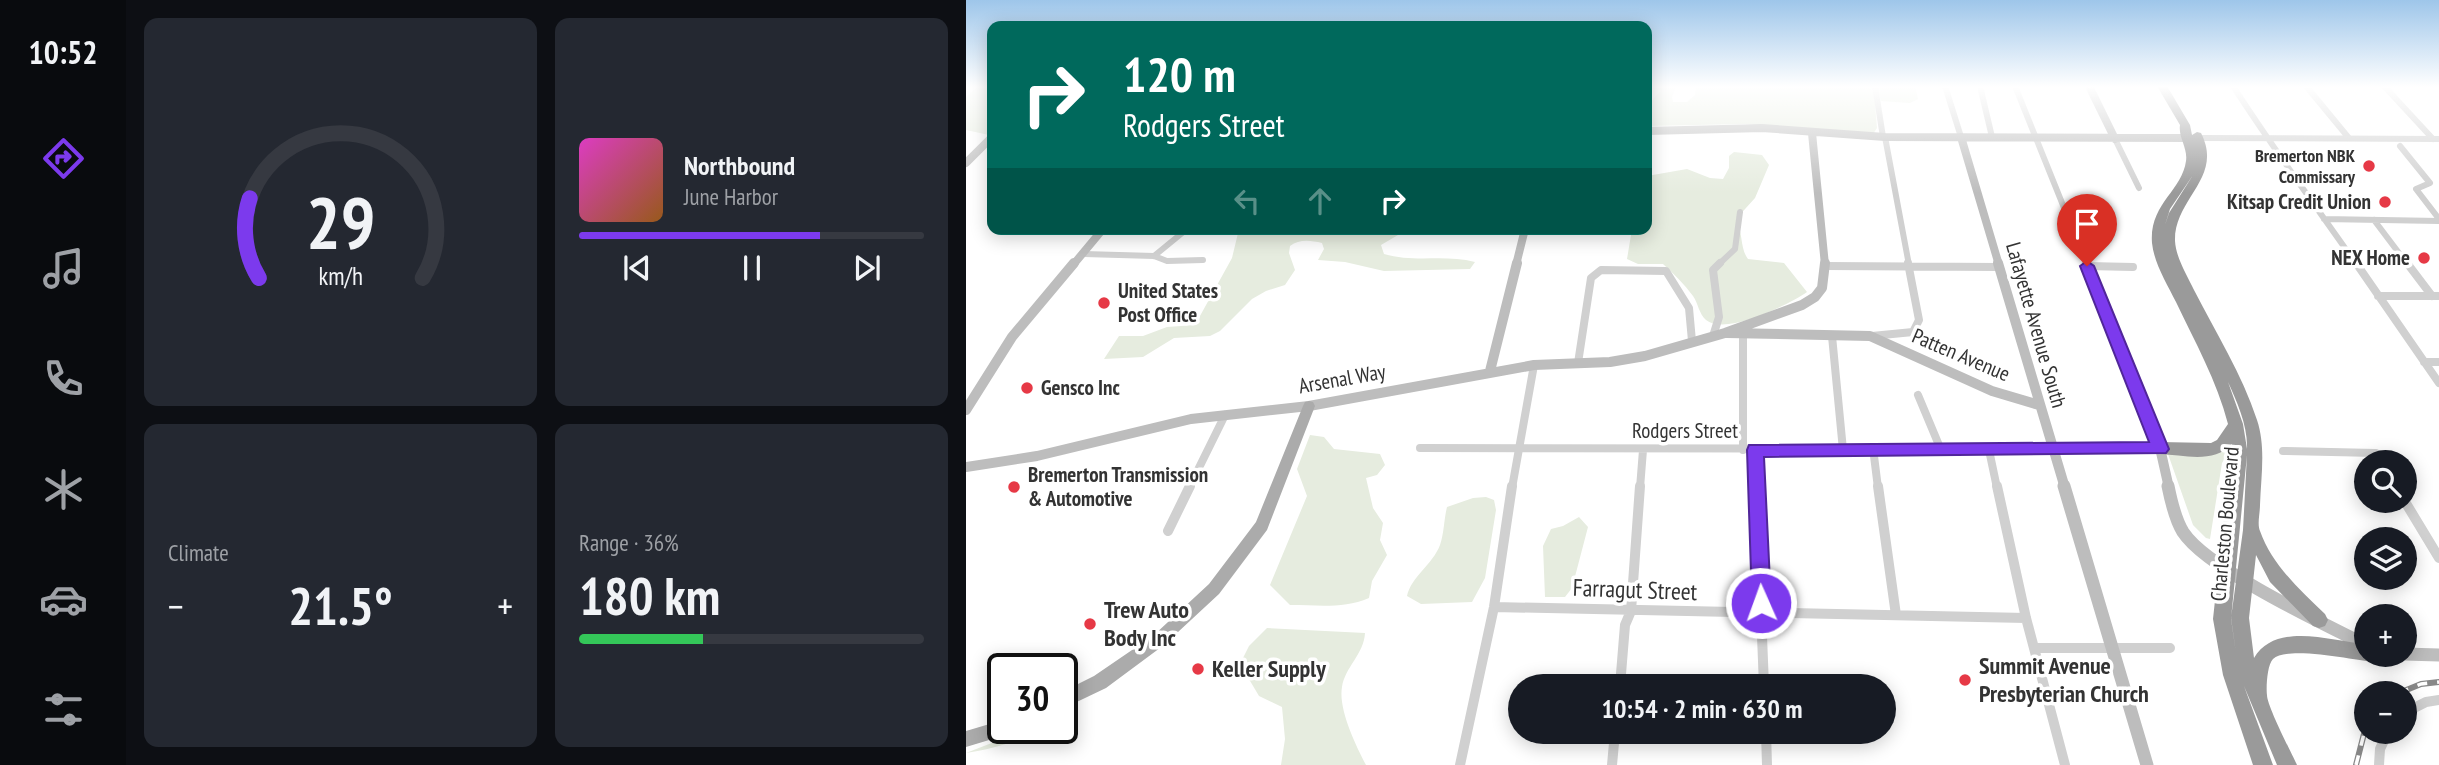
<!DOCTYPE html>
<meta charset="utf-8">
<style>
:root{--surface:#171b24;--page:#242831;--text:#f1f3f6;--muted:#9ea1a6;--line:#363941;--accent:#7c3aed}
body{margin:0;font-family:"PT Sans Narrow",sans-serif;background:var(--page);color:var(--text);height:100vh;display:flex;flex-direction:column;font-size:26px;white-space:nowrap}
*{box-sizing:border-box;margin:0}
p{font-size:23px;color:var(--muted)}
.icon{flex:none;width:38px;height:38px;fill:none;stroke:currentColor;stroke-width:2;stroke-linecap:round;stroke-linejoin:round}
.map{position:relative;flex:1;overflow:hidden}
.drawer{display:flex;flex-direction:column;gap:18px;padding:18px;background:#0d0f14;width:840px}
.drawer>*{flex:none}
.top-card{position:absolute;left:21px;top:21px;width:665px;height:214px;border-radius:14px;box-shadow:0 4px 18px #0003;background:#00695c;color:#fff;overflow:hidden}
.controls{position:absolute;left:1388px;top:450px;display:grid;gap:14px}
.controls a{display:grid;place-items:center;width:63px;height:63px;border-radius:50%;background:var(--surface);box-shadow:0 4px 18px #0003;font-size:35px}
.speed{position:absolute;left:21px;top:653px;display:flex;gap:14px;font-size:35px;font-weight:700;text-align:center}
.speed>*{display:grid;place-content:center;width:91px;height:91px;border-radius:50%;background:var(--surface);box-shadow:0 4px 18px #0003;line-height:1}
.speed .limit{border:4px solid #111;border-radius:10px;background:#fff;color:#111}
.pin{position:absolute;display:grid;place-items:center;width:60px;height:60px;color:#fff;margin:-72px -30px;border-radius:50% 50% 50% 0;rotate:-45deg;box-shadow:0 0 7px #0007}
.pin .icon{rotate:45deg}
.me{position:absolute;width:77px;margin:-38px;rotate:358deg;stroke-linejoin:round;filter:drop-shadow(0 0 5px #0008)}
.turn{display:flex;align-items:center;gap:24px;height:147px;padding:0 21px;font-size:32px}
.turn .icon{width:91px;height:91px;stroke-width:2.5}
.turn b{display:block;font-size:49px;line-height:60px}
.lanes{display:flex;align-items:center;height:66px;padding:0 21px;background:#0003;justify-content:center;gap:35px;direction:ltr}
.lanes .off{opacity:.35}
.big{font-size:52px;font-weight:800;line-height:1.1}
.drawer .card{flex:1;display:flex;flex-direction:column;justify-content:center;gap:10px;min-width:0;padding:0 24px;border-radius:14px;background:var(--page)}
.drawer .dial{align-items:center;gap:0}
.dial svg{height:182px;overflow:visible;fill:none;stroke:var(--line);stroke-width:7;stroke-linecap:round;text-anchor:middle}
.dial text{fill:var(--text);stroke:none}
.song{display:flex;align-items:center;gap:21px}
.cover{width:84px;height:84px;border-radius:10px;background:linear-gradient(135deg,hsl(310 70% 55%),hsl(30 70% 35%))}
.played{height:7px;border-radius:4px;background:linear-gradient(90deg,var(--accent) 70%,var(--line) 70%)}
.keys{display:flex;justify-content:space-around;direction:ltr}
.heat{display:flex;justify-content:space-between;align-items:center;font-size:38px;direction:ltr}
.charge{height:10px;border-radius:5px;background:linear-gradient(90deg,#34c759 36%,var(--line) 0)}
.drawer .tiles{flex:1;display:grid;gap:18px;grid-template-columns:repeat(2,1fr)}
.trip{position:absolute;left:542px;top:674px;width:388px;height:70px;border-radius:35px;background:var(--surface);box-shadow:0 4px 18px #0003;font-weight:800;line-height:70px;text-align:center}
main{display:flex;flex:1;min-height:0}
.dock{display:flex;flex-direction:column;width:126px;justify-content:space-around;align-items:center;background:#090b0e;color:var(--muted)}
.dock .icon{width:49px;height:49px}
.dock .current{color:var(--accent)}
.dock b{font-size:32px;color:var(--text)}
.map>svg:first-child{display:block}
.green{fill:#e6ecdf}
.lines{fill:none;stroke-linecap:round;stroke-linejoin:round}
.street-far2{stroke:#d0d0d0;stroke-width:6}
.street-far1{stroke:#d0d0d0;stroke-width:8}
.street{stroke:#d0d0d0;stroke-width:10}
.secondary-far2{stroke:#bdbdbd;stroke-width:8}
.secondary-far1{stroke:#bdbdbd;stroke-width:10}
.secondary{stroke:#bdbdbd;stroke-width:13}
.primary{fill:#ababab;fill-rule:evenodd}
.highway{fill:#9a9a9a;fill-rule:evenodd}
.rail-casing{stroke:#888;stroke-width:6}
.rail{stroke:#fff;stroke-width:3.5;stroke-dasharray:10;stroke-linecap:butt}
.route{fill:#7c3aed;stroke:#51269a;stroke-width:2}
.poi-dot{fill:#e63946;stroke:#fff;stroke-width:2.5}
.labels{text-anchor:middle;stroke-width:7;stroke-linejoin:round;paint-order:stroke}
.far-poi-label{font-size:18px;font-weight:bold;fill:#333;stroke:#fff;text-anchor:end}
.poi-label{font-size:21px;font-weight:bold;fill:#333;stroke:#fff;text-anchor:start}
.street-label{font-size:21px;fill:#333;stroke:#fff}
.near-street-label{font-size:24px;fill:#333;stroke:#fff}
.near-poi-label{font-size:24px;font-weight:bold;fill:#333;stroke:#fff;text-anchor:start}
</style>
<main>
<nav class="dock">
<b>10:52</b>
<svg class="icon current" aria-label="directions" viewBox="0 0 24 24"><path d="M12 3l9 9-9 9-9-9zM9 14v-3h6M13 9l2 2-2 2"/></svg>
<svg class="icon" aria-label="music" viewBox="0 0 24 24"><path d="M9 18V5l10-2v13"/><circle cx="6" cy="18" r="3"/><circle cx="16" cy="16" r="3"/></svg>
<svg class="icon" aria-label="phone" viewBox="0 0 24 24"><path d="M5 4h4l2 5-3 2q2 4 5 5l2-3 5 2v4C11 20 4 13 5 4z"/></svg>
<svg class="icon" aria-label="climate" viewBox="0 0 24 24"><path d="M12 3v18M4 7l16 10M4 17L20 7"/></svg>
<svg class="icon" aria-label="car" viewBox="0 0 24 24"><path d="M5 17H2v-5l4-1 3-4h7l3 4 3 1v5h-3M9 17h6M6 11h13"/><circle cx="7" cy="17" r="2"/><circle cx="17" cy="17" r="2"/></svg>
<svg class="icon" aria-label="filters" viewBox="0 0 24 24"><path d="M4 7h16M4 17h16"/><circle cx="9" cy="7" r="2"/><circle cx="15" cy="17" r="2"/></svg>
</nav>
<section class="drawer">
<div class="tiles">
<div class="card dial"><svg viewBox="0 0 100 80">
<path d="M14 69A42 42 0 1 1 86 69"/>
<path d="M14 69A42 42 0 0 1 10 34" stroke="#7c3aed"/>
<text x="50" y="56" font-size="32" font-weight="700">29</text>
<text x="50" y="72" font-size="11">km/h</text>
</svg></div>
<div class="card">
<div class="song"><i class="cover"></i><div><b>Northbound</b><p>June Harbor</p></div></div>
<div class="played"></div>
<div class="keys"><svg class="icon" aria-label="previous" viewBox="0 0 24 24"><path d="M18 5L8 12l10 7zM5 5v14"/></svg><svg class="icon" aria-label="pause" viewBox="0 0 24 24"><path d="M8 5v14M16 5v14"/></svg><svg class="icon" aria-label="next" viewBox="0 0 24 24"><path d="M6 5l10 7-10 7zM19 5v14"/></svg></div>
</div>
<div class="card"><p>Climate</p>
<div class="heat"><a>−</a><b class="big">21.5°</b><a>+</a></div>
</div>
<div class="card"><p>Range · 36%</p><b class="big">180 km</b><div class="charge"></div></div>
</div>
</section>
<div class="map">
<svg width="1473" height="765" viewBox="0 0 1473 765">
<rect width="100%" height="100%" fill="#fff"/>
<path class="green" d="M12 86H26V134L23 135 0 130V97Z
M681 86H710L706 97 707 102H721L729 95 730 86H901L908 92 911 128 907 134 779 124 681 126C680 110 683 101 695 91Z
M916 86H949L952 99 944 103 915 101 912 92Z
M768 152 796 155 803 165 789 198 770 219C777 232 774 249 782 259L818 263 841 292C822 305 760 336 740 320 733 314 732 303 727 296 718 284 708 274 697 264H672L661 259 666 229H681V176L721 169 744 178 757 179 763 168V156Z
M273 229H454L447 233 432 235 415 245 418 254C448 263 479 254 509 262L504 269 418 271 379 262 352 260 358 249 356 243C344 240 333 239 324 246L323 253 329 270 319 285 300 291 286 299 254 331 244 336 208 338 177 357 138 359 153 336H177L201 327 229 325 266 258Z
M344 435 358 437 368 449 414 454 419 465 411 475 400 478 407 508 417 523 414 540 421 555 406 581 403 598C377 609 352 605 324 605L304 585 341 496 331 469Z
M1258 449 1262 453 1256 463 1244 539 1240 538 1227 525 1202 454Z
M520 497 528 500 530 510 519 578 506 602 455 604 441 596C445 577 467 564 474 545 478 534 478 519 481 507L507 498Z
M613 517 622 527 606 588 599 597H579L577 546 585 529 597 526Z
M301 628 399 633C398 654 379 667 376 687 372 709 390 746 400 765H315L319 739 316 707 293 696 274 664 283 646Z
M64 728H83L84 732C73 739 64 738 51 741 32 746 21 750 0 753Z"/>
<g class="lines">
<path class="street-far2" d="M909 86 917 137
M979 86 995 137
M1014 86 1026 137
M1049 86 1121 265
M1267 86C1306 147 1349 205 1391 265
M1340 86 1382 137
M1418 86 1467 139
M919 137 943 265
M1233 138 1473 139
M1149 139 1173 188
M1434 146 1464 183 1450 189 1473 219
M1358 219 1473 221
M1408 220 1442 265
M118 254 188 256 201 261 237 260
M188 256 221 229
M752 265 769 249 774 212"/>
<path class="street-far1" d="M1120 263 1194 448
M1390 263 1473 383
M1441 263 1466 296
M859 266 1032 267
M1121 266 1167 267
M1412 296H1473
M777 335V450
M747 336 753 317 747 270 754 263
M866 336 877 450
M906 336 947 332 953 320 942 263
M1458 362H1473
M612 363 625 278 635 270 700 271 723 308 726 341
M952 395 975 450
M454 448 1087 449
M907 448 912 488
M789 450 790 488
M1023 450 1031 488
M1317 451 1410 453 1415 462
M223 488 259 415
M546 488 568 365
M674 488 677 450"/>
<path class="street" d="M790 486 798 686
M912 486 930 615
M1031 486 1060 618 1099 765
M1438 500 1473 558
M202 531 224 486
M528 607 1060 618
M1068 648H1204
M654 686 659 625 665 611 674 486
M1438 713 1460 702 1473 700
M800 732 801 765
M494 765 528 607 546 486
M646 765 649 732
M1413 765 1414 749 1422 732"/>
<path class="secondary-far2" d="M1123 86 1149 139
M681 131 796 128 919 137 1223 138
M846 133 859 265
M995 137 1033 265
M0 163 26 137
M107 265 137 229
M550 265 559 229"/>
<path class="secondary-far1" d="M1032 263 1099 488
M761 333 904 336 1026 391 1073 405
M524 371 551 263
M0 410 46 337 108 263
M1087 449 1194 448 1203 488
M0 467 71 456 225 419 343 406 568 365 644 362 679 356 759 333 836 305 849 297 856 288 859 263"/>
<path class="secondary" d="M1098 486 1181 765
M1202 486C1205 501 1209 519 1217 532 1241 569 1358 624 1400 645
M1438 654 1473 655"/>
<path class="primary" d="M343 401 347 402 349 406 301 530 253 594 198 645 140 688 96 709V692L128 676 188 635 243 584 290 522 337 406 339 402Z
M37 720V728H45L43 734 0 747V731Z"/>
<path class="highway" d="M1191 86H1201L1224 125 1226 135 1231 132 1235 133C1258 178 1208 198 1209 241 1210 258 1221 275 1228 290 1250 333 1276 374 1291 420 1300 447 1295 476 1294 505 1294 513 1291 524 1294 531 1306 565 1334 590 1359 614L1362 620 1359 626 1353 628 1347 626 1304 582 1290 555 1283 618 1288 658C1310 621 1365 641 1400 644V654H1423L1420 660 1414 663C1392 661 1322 645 1307 659 1301 665 1300 688 1301 695 1301 706 1325 752 1331 765H1311L1278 686 1307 765H1287L1257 675 1247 619 1266 444C1248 464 1218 455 1194 454L1189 452 1187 448 1189 444 1194 442 1245 443 1251 440 1262 424C1251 381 1229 342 1210 302 1201 284 1188 263 1186 243 1183 204 1216 191 1220 161 1222 148 1212 137 1214 125ZM1227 175 1203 213 1199 225 1204 209ZM1262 382C1271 402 1282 426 1281 449L1277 424ZM1281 455 1277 530 1265 618 1270 653 1265 619Z"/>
<g class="rail-casing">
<path id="rail" d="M1433 693 1455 684 1473 682
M1390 765 1400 726"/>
</g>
<use href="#rail" class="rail"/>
</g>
<linearGradient id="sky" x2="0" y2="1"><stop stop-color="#9ec6ea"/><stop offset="0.45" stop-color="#fff"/><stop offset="1" stop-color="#fff" stop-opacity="0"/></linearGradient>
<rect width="1473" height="193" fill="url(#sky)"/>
<path class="route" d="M1121 261 1128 266 1203 449 1200 453 798 457 805 603 802 610 795 613 789 610 786 603 781 450 783 445 1183 442 1114 266Z"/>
<g class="poi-dot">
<circle cx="1403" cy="166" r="7"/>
<circle cx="1419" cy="202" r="7"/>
<circle cx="1458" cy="258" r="7"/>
<circle cx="138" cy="303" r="7"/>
<circle cx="61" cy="388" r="7"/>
<circle cx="48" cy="487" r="7"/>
<circle cx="124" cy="624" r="7"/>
<circle cx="232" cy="669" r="7"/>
<circle cx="999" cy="680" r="7"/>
</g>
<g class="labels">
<g class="far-poi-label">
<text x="1389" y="162">Bremerton NBK<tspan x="1389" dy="21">Commissary</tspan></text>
</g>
<g class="poi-label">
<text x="1405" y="209" text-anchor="end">Kitsap Credit Union</text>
<text x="1444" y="265" text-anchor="end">NEX Home</text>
<text x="152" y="298">United States<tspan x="152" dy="24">Post Office</tspan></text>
<text x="75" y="395">Gensco Inc</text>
<text x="62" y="482">Bremerton Transmission<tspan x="62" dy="24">&amp; Automotive</tspan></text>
</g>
<g class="street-label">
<text transform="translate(1070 325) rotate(74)" y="7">Lafayette Avenue South</text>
<text transform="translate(995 355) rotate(23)" y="7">Patten Avenue</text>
<text transform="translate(376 379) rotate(-10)" y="7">Arsenal Way</text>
<text x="719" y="438">Rodgers Street</text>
<text transform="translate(1259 524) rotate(-85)" y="7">Charleston Boulevard</text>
</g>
<g class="near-street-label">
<text transform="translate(669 590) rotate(2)" y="8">Farragut Street</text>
</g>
<g class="near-poi-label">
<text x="138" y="618">Trew Auto<tspan x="138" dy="28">Body Inc</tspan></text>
<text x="1013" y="674">Summit Avenue<tspan x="1013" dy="28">Presbyterian Church</tspan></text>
<text x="246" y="677">Keller Supply</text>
</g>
</g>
</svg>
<div class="controls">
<a><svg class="icon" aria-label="search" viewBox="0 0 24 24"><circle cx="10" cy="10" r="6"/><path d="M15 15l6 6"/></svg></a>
<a><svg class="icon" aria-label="layers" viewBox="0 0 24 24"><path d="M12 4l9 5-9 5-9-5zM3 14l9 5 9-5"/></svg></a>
<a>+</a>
<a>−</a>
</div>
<div class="speed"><div class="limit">30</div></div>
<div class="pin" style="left:1121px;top:266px;background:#d93025"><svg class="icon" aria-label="arrive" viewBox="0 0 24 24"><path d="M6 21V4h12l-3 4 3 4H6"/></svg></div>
<svg class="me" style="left:795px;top:603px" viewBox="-20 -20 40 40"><circle r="17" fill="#7c3aed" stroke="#fff" stroke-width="3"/><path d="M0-11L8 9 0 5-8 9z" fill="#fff"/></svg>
<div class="trip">10:54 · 2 min · 630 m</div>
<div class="top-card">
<div class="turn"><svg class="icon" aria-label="right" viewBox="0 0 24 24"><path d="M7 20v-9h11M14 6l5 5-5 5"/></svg><div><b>120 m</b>Rodgers Street</div></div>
<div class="lanes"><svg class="icon off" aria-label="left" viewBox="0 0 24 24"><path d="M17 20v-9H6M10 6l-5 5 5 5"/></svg><svg class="icon off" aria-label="ahead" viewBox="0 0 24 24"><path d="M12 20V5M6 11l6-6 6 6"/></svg><svg class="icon" aria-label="right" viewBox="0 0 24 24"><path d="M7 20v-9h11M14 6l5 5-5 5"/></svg></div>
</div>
</div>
</main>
